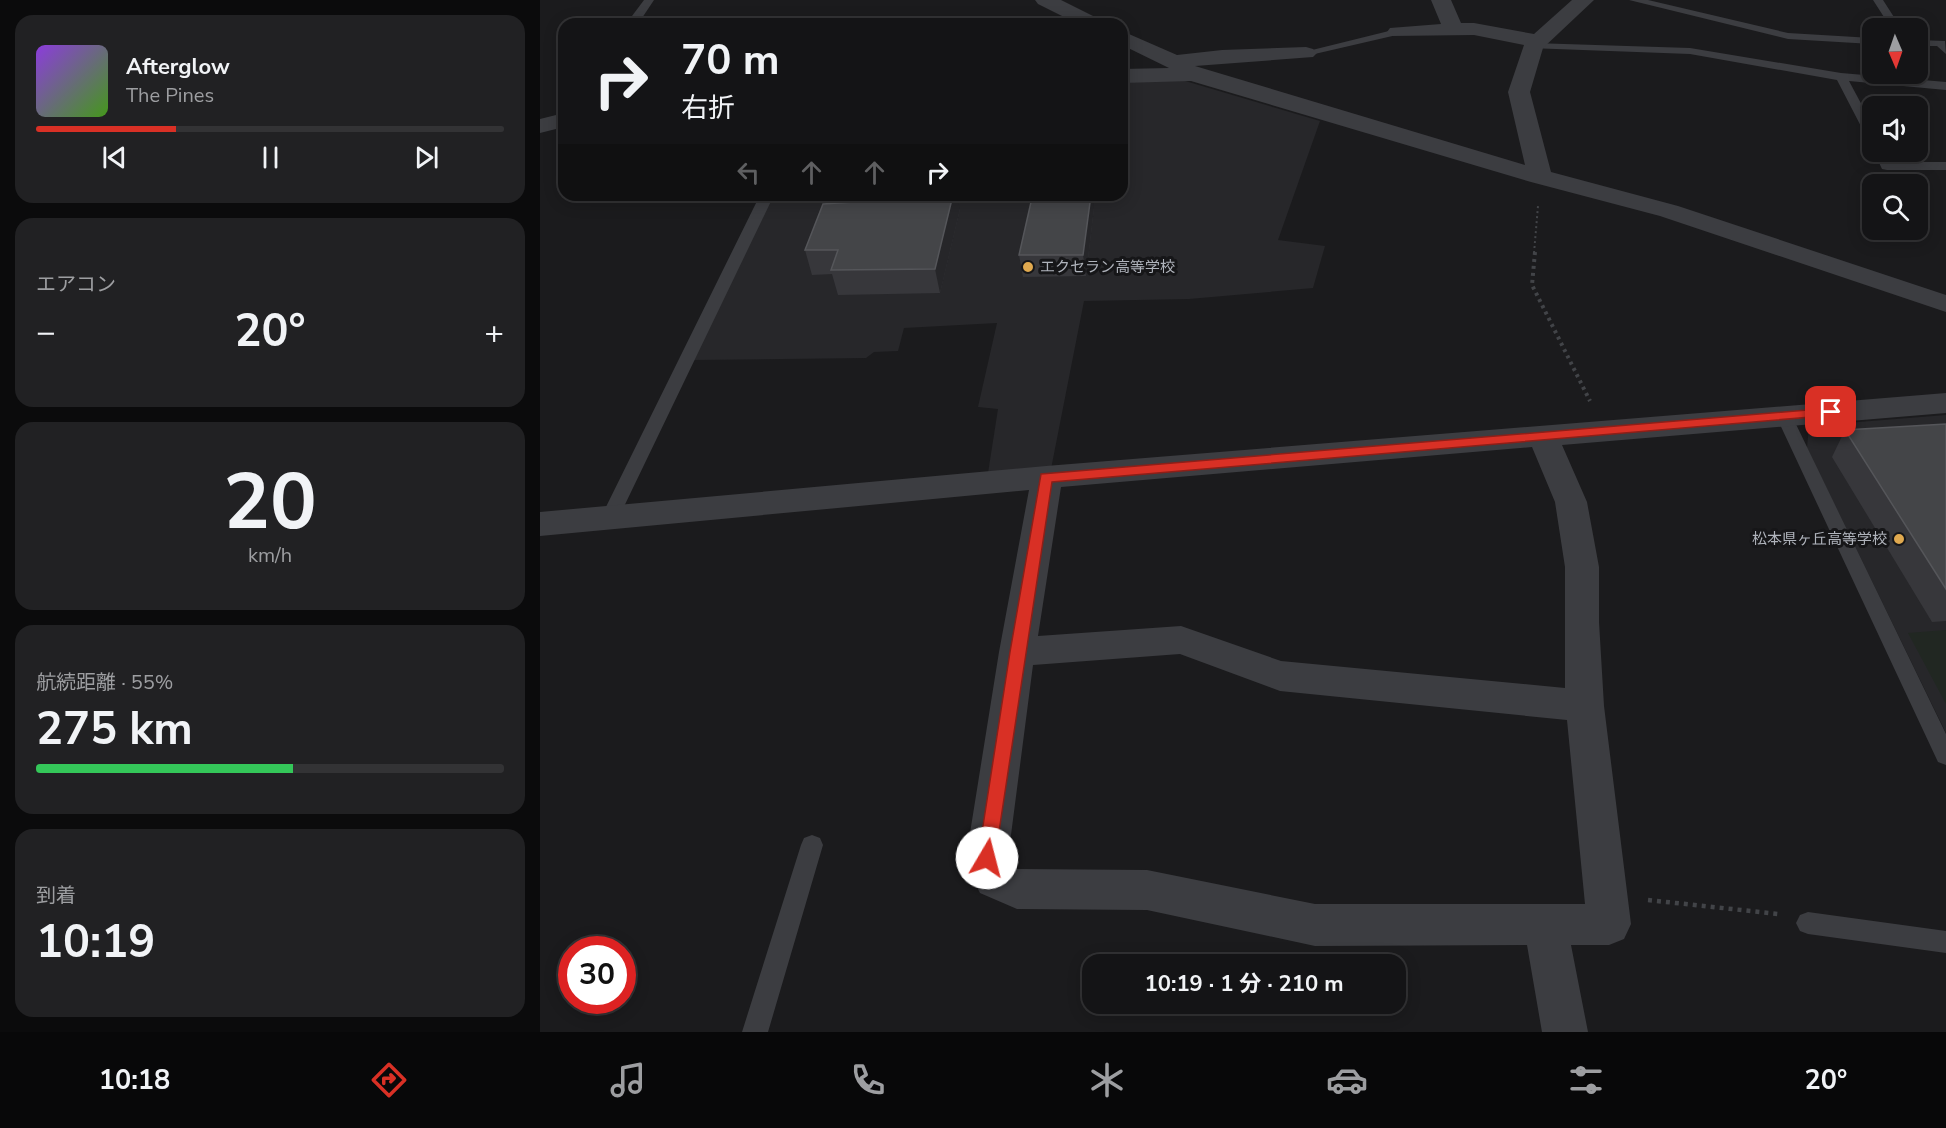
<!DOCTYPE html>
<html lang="ja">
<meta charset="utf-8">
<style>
:root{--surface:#141416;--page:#212123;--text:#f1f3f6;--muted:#9d9ea1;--line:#333335;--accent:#d93025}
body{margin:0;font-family:"Nunito Sans","Noto Sans JP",sans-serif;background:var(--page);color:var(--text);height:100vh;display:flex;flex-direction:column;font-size:22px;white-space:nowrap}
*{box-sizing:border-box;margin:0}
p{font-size:20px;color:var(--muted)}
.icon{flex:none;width:33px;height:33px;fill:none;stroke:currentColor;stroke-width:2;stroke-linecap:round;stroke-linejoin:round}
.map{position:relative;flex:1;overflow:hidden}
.details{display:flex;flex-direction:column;gap:15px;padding:15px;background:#0b0b0c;width:540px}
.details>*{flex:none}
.banner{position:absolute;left:18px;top:18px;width:570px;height:183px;border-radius:18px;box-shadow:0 3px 15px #0003,0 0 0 2px var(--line);background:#141416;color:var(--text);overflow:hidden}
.needle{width:39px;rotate:178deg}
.controls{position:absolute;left:1322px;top:18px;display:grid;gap:12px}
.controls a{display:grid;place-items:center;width:66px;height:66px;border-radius:12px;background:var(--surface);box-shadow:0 3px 15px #0003,0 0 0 2px var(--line);font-size:30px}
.speed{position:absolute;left:18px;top:936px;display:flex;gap:12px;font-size:30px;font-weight:700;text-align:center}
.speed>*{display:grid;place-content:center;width:78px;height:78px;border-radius:50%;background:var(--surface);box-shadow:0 3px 15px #0003,0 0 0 2px var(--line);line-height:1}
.speed .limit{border:9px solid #d22;background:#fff;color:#111}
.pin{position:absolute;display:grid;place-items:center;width:51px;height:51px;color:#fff;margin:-26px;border-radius:12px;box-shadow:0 3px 9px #0006}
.me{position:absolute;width:66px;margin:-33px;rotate:8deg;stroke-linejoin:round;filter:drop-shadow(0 0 4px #0008)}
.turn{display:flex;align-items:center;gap:21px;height:126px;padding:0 24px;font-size:27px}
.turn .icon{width:78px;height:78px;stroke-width:2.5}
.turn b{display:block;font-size:42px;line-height:51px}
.lanes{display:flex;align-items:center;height:57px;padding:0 24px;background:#0003;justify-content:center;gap:30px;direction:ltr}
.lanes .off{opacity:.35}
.big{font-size:45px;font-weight:700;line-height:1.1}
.details .widget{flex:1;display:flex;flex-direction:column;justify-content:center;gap:9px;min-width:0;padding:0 21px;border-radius:18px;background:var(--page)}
.details .dial{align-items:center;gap:0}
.dial b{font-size:78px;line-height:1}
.song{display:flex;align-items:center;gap:18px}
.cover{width:72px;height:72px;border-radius:9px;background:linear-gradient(135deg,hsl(270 70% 55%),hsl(100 70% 35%))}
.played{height:6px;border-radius:3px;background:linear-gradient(90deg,var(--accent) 30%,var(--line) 30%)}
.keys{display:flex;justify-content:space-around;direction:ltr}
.heat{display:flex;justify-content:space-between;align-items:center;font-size:33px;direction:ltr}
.charge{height:9px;border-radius:4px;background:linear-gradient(90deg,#34c759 55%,var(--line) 0)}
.trip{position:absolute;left:542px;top:954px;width:324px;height:60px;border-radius:18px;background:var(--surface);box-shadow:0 3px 15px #0003,0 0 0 2px var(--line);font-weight:700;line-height:60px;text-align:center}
.dock{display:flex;height:96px;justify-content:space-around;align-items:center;background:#080809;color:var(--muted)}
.dock .icon{width:42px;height:42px}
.dock .current{color:var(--accent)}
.dock b{font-size:27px;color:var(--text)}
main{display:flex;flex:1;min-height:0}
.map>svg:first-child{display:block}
.built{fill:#27272a}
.green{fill:#212722}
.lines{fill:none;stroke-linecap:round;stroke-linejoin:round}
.path-far2{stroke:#424448;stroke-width:2;stroke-dasharray:2 3;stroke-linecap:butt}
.path-far1{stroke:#424448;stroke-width:4;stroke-dasharray:3 4;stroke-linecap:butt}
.path{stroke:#424448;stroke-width:4.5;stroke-dasharray:4 5;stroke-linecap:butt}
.lane{fill:#3c3d41;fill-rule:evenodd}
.street{fill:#3c3d41;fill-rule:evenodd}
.wall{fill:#37373b}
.shaded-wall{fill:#262629}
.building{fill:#444548;stroke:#55565a;stroke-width:1.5}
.route{fill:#d93025;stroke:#8d1f18;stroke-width:1.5}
.poi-dot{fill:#e0a94f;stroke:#161618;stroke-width:2}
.labels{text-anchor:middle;stroke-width:6;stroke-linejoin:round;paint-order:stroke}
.poi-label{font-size:15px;fill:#afb3bb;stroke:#161618;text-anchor:start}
</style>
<main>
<section class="details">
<div class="widget">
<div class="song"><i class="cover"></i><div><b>Afterglow</b><p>The Pines</p></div></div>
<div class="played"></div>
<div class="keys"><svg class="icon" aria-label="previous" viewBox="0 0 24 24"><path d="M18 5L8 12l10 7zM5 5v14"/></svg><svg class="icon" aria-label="pause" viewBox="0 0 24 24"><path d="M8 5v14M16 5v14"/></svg><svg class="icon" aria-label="next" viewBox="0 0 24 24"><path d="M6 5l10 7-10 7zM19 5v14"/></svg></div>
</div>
<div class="widget"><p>エアコン</p>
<div class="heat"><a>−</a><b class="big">20°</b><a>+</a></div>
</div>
<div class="widget dial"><b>20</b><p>km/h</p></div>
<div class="widget"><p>航続距離 · 55%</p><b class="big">275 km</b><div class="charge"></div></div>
<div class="widget"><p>到着</p><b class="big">10:19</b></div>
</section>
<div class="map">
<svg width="1406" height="1032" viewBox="0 0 1406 1032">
<rect width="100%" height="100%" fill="#1b1b1d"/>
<path class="built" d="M635 78 780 121 738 240 785 246 773 288 649 299 544 301 511 469 448 473 458 409 438 407 457 323 364 328 358 351 334 352 326 358 152 360 231 195H582V79Z
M1406 415V733L1267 448 1269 426Z"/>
<path class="green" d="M1406 630V704L1368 633Z"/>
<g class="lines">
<path class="path-far2" d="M994 253 998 206"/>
<path class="path-far1" d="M995 252 992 285 1050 401"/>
<path class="path" d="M1108 900 1238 914"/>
<path class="lane" d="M104 0H114L98 24H86Z
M1089 0H1108L1248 33 1332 38V44L1248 39Z
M1333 0H1343L1361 28H1351Z
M857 29 861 30V34L766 56 760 53Z
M1377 40 1405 41 1406 54 1397 46H1377Z
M993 43 1150 48 1301 73 1406 82V90L1309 81 1332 124V140L1326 136 1297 80 1150 54 989 48 987 46Z
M1334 152H1346L1352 162H1406V170H1347L1342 169Z
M220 195H234L78 519 75 524H63L60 519Z
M1244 410 1252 416 1406 734V765L1398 762 1236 416Z
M272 835 280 838 283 845 228 1032H202L261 845 264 838Z
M1268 912 1406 931V953L1268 934 1260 931 1256 923 1260 915Z"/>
<path class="street" d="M495 0H521L561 20 564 24H538L498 4Z
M891 0H911L921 23H934L994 34 1032 0H1054L1003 48 990 92 1011 172 1138 206 1406 295V312L1120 216 991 182 651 81 582 83V69L629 68 582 45V31L637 55 682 50 766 47 773 49 777 53 773 57 655 66 985 165 968 92 984 45 934 35 850 36 847 32 850 28 901 24Z
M24 113V127L0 133V119Z
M1406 393V413L1022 445 1047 502 1059 567V622L1064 706 1091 924 1084 939 1069 945H1031L1048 1032H1002L987 945 775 946 607 910 477 909 440 893 429 871 426 858 459 652 489 490 0 536V512L506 466ZM992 447 1015 502 1025 567V688L741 661 641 626 498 636 521 487ZM640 654 740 691 1027 720 1045 904H775L607 870 477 869 470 866 468 858 493 665Z"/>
</g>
<path class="wall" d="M322 197 420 209 400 293 298 295 292 274 272 275 265 250 314 202Z
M554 208 546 276 483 277 479 255Z
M1406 424V621L1392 622 1292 457 1305 430Z"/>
<path class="shaded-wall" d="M413 195H417L420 209 400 293 395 269Z
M551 195H553L554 208 546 276 543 255Z"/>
<path class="building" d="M323 195H413L395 269 291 270 298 250H265L283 204 314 202 315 197H322Z
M505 195H551L543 255H479L491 202H504Z
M1406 424V589L1305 430Z"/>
<path class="route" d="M1291 408 1295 409V415L512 482 455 858 453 863 447 865 441 863 438 858 470 652 501 474Z"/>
<g class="poi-dot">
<circle cx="488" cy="267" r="6"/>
<circle cx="1359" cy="539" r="6"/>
</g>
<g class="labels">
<g class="poi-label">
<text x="500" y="272">エクセラン高等学校</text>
<text x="1347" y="544" text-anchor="end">松本県ヶ丘高等学校</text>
</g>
</g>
</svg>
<div class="controls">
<a><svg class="needle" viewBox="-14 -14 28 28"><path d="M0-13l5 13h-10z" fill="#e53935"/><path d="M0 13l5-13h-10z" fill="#9d9ea1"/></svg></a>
<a><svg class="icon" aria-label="sound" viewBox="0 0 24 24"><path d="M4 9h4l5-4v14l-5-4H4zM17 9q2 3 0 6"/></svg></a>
<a><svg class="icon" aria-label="search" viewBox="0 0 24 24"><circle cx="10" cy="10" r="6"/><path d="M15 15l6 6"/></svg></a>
</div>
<div class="speed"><div class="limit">30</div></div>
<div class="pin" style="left:1291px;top:412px;background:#d93025"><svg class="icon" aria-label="arrive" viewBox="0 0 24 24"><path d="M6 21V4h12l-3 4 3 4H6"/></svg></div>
<svg class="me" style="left:447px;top:858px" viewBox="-20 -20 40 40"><circle r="19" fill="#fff"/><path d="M0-13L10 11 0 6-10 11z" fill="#d93025"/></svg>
<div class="trip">10:19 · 1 分 · 210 m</div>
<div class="banner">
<div class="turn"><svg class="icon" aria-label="right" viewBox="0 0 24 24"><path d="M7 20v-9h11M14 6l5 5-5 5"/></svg><div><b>70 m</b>右折</div></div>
<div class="lanes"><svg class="icon off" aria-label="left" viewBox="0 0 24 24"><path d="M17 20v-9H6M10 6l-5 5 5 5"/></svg><svg class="icon off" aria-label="ahead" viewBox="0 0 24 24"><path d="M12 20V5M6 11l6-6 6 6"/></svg><svg class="icon off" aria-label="ahead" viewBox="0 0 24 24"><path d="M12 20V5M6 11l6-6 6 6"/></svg><svg class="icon" aria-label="right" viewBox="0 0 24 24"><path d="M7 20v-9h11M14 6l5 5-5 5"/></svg></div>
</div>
</div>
</main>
<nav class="dock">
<b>10:18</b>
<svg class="icon current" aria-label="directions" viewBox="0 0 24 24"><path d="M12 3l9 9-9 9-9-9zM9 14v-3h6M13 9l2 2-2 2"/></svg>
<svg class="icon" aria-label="music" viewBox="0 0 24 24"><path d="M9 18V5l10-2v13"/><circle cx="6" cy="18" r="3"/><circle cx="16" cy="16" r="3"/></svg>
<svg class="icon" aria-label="phone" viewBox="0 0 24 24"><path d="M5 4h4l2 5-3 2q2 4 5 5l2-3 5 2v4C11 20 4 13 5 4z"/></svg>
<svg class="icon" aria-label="climate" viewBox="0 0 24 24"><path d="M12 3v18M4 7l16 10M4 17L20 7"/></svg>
<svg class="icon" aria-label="car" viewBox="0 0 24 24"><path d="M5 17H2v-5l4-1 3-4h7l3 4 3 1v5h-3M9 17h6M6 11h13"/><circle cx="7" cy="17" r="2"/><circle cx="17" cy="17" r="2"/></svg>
<svg class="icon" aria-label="filters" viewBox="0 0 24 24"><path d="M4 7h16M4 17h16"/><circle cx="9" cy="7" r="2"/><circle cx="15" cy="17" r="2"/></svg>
<b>20°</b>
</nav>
